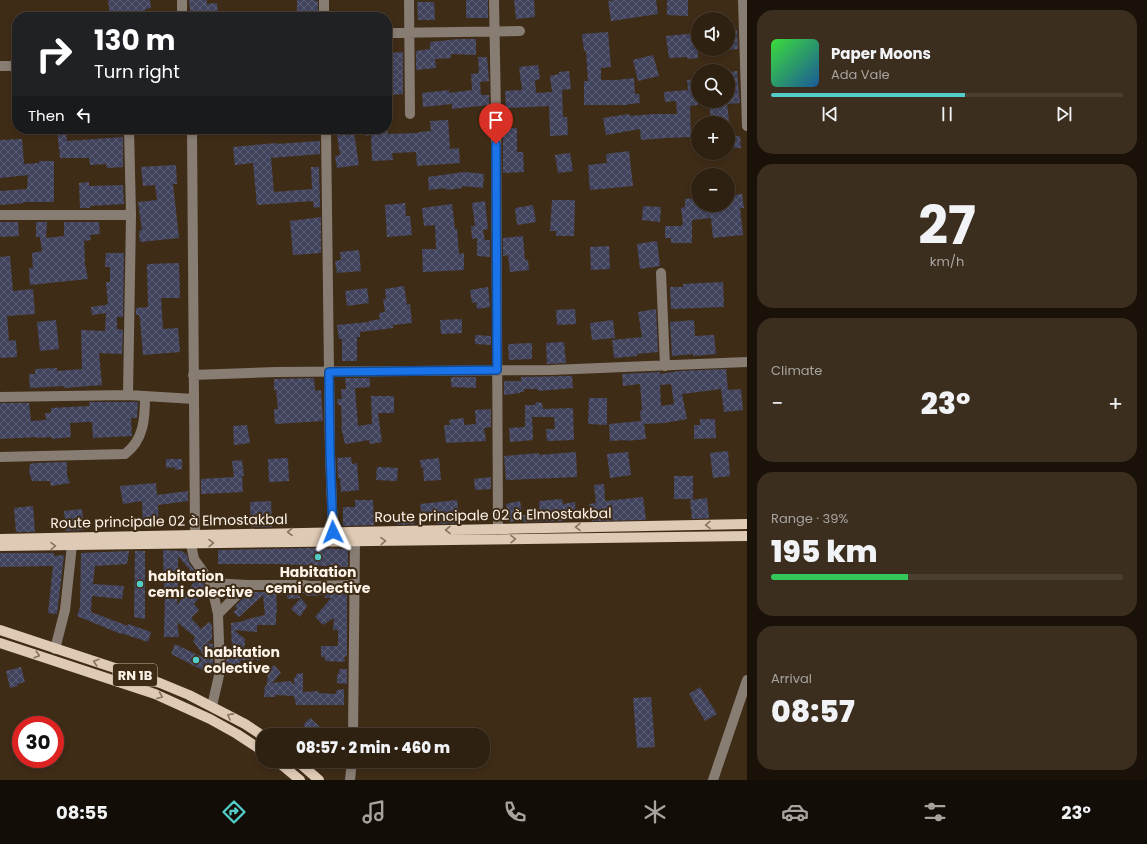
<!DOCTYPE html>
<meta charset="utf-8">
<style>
:root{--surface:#2f2111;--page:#3b2e1f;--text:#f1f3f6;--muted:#a7a39f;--line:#4a3e31;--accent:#53cdc9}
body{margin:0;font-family:Poppins,sans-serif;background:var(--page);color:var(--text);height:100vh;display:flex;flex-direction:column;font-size:15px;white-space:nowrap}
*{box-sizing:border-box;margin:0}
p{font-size:13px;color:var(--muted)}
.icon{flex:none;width:22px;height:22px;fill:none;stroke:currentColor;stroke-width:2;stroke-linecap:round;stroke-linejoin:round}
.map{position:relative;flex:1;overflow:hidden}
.side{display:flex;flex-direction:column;gap:10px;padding:10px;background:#1a1209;width:400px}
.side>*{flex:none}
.banner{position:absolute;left:12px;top:12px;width:380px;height:122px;border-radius:16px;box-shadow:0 2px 6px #0003,0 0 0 1px var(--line);background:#202124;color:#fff;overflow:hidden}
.controls{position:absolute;left:691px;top:12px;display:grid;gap:8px}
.controls a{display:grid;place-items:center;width:44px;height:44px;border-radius:50%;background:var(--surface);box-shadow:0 2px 6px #0003,0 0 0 1px var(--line);font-size:20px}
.speed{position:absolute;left:12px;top:716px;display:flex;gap:8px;font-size:20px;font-weight:700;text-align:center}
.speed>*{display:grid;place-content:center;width:52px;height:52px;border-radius:50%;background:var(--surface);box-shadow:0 2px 6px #0003,0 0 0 1px var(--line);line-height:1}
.speed .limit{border:6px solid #d22;background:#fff;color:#111}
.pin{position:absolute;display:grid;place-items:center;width:34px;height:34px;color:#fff;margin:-41px -17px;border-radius:50% 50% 50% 0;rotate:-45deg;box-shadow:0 0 4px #0007}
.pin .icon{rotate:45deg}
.me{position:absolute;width:44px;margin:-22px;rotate:358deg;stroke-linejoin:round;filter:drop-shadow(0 0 3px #0008)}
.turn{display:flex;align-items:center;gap:14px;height:84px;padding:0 16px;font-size:18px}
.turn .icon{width:52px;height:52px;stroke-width:2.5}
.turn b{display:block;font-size:28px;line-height:34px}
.then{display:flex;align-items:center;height:38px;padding:0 16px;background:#0003;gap:8px;font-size:15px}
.big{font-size:30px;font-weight:800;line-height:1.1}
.side .card{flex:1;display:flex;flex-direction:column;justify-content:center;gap:6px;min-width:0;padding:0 14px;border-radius:16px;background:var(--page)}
.side .dial{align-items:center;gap:0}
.dial b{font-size:52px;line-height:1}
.song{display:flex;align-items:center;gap:12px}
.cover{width:48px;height:48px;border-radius:6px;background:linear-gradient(135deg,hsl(120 70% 55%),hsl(210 70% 35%))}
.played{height:4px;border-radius:2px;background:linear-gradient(90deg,var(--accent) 55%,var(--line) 55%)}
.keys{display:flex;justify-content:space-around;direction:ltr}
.heat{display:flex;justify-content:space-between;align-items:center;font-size:22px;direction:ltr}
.charge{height:6px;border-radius:3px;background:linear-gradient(90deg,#34c759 39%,var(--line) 0)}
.trip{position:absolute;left:256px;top:728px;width:234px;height:40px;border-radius:16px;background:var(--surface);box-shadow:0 2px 6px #0003,0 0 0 1px var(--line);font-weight:800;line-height:40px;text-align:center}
.tab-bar{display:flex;height:64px;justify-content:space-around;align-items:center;background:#130d07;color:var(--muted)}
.tab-bar .icon{width:28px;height:28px}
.tab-bar .on{color:var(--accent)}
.tab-bar b{font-size:18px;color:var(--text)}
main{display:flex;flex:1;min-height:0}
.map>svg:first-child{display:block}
.building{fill:url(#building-cross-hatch);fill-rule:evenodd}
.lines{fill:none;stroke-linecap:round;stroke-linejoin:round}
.minor{stroke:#877d73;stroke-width:10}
.major{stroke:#dfcab5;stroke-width:10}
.oneway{stroke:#87735e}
.route-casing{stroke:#114b97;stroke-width:10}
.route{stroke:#1a73e8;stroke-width:7}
.poi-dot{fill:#53cdc9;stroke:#3f2c17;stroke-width:1.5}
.labels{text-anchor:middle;stroke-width:4;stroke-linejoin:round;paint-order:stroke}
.shield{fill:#3f2c17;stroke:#c4b7aa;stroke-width:1}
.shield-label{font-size:13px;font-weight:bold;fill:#fdf3e9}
.street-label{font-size:14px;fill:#fdf3e9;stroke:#3f2c17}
.poi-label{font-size:14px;font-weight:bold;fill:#fdf3e9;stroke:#3f2c17;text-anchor:start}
</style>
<main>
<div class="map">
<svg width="747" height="780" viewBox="0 0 747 780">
<defs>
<pattern id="building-cross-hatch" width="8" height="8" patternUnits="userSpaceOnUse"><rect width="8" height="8" fill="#41435d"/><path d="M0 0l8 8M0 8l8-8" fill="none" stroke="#5d5f74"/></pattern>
</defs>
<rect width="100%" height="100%" fill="#3f2c17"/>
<path class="building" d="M108 0H150L151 8 145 9 146 17H132L131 15 110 17Z
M189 0H207V4L217 3 218 17H191Z
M297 0H315V1H318V17H297Z
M466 0H488V18H466Z
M514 0H534L535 17 516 19Z
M615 0H656L658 14 611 21 608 1Z
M667 0H688V16L667 15Z
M417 2H434L435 20H418Z
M728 30H737L738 49 728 50Z
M608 32 611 67 601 68V80H616L634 78 635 94H639L640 103 628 104V105H584V81H588L586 51H584L582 34Z
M698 33V58L687 59V57L669 58 666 36Z
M459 39H476V55L451 54V58L435 59 436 68 416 70V51L430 49V42Z
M403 52V94L392 95 391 72 388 73 387 53Z
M653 55 659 76 638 81 633 60Z
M478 57H487L489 81 480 82 481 95H489V105L452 109V104L423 107 422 93 449 90V93L472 90 471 74 479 73Z
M538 65 540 79 535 80 536 93 552 92 550 76 559 74V72L569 71 571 89 562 90 563 117H567L568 135 550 136 549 106 506 108 505 91 522 90 519 67Z
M737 71 740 103 728 104V72Z
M698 79V105L690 106 691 137 666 138 641 140 640 129 606 135 603 118 629 114 630 116 654 114H677L676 101 665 102 664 92 688 90 687 80Z
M709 101H727L729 123H711Z
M448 120 450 149 459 148 460 163 417 166 416 152 392 153 393 160 372 161 371 135 365 136 364 129H387L388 134 419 133V132L431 131 430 121Z
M517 128V152H523L524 172 503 173V129Z
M57 129H66L67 141 123 137V167L107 168 106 164 90 165 89 158H60Z
M354 133 359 165 337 168 335 156 340 155 337 135Z
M740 136 741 148H728V137Z
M22 139 24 164 39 163V161H54V202H23L24 203 0 205V191L27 189 28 175 0 178V140Z
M320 141V154L271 158 274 192 312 189 311 167H319L320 207 314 208 313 201 257 205 253 163 235 165 233 147 277 143V144Z
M629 151 633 186 590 190 588 165 607 163 606 154Z
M570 153 573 171 558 173 555 155Z
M176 165 177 184H173L179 238 140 242 139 231 142 230 138 202 157 200 155 185 143 186 141 167Z
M464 172 484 174 483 188 462 186V188L446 190V188L429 190 428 177Z
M89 182V186L123 185 124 204 90 206V208H80L79 183Z
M742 194 744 208H740L743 235 713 238 711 218 692 220V243H671V238H665V226H682V224H683L681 208 685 207V199L698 198V205H728V196Z
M552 200H575L574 236H556V231H550Z
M485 201 488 229 483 230 485 240H490V257L477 256V238L472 239 471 226H475L472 203Z
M405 203 406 216H410L412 235 387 237 385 205Z
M452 204 455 229H457L459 254 464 253V270L423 272 422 249H436L435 225 424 226 422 208Z
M533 205 536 222 517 225 515 208Z
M643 206 661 207 660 222 642 220Z
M321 217V253L293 255 290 221Z
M0 222H18L19 236 0 237Z
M36 222H47L46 238 64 236V222H99L100 234 90 235 91 240 84 241 85 264 88 279 30 285 29 268H33L32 253 42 251 40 237H36Z
M523 236 525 260H528L529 270 510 272 508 255 503 256V238Z
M657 241 660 266 640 269 637 244Z
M609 246 610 269 591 270 590 247Z
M359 250 361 271 337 273 335 261 341 260 340 252Z
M106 253H124L123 317H117V329L123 330 122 354 99 353 102 385 64 388V386L30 388 29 374H35V369L57 368V371L82 369 81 330 105 331 106 313 92 315 91 307 106 305V304H108L106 282H110V267H105Z
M10 256 13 291 33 289 35 314 7 316 9 341 16 340 17 357 0 358V257Z
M179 263 180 298H161L163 329 178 328 180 352 143 355 140 319 139 315H136V308L148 307 147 264Z
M723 282 724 307 671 309 670 287H683V284Z
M404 286 407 305 410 304 412 323 393 325V328L360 332V337H357V361H342V339H339L337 325 369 322V321L380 319 379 313 385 312 383 299H386L385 289Z
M488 287 490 307 477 309 476 302 472 303 470 290Z
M367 288 369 303 347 306 345 291Z
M575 309 576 324 557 325 556 310Z
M656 309 658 352 637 354V356L614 358 612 340 642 337 638 312Z
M462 319V333L441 334 440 320Z
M56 320 59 349 40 351 37 322Z
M613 320 615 338 592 340 590 323Z
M694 320 695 336 714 335 716 354 693 356V354L672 356 670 322Z
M475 335 491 336V345L475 344Z
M564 342 566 363 547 364 546 343Z
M532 343V359L509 360 508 344Z
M726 369 728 390 741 389 743 410 724 412 721 389 682 394 687 419 664 423 644 424 646 439 626 441V440L610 441 609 424 641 421 640 411 642 410 640 384 623 386 622 374 660 372V374L679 371ZM671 384 674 404 661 406 660 385Z
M572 376 573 388 538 391V389H524V392H520V393L504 395V381H521V377Z
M451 377H476V388L451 387Z
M314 378 315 391 321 390 323 421 275 424 274 409H278L276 390H274V379Z
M345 378H370V387L355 388 358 426 372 424 371 396H394V413H378L382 442 370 444 369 440 345 444 341 426H342L341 405H338L337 399H342L341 389H346Z
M589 398H607V425L588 424Z
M89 402H138L137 418H131L132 436 93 438 92 422H87L70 423 71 437 52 439 51 437 37 438V437L0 439V403H29L31 421 46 420 45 413H51V408L89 406Z
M536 402 542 403 543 409 573 408 574 440 547 441 546 429H555L554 417H532L533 440 510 442 509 428 525 427V405H535Z
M491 409V427L484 428 486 441 446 443 444 425H450L449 420 464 418V425L476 424 475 410Z
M700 419H715L716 438 694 439V425H700Z
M247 425 250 443 234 445 233 426Z
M728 451 730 476 713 478 710 453Z
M576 452 577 477 506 480 504 456 539 453V455Z
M628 452 631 475 610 478 607 454Z
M351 457 352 464 357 463 359 490 341 492 340 478H338L337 458Z
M288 458 289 481 269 482 268 459Z
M439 458 441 480 424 481 423 467 421 468 420 460Z
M166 459H182V469L175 470V467L166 468Z
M242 460 244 476H242L243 492 201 494V479L234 477 232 461Z
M67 462V475L70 483 51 486 50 481H32L29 472 30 464 35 463Z
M377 467 398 468 397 481 376 480Z
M674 476H693V499H674Z
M491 477V489L475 490 474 479Z
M156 483 157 495 188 491V501L158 505 159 526 143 527 142 501 123 504 120 486Z
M604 484 605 501 643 497 646 520 592 521 589 504 596 503 594 485Z
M707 498 709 518 692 519 690 500Z
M562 499 563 504 575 502 576 512 563 514 564 521 523 522V520L510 522 506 504 520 501 523 519V515L540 513 539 501Z
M355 500H373L374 525 343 526V507H355Z
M457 500 460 523 437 524 436 512 422 514 420 504Z
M271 501 272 527H251L250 502Z
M33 506 35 532H16L14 508Z
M82 509 84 530 66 531 64 511Z
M415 515V524L397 525V516Z
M309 548 348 549V567L278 564H218V550Z
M163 550 182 551 187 555 189 563 205 585 206 589 194 604 199 610 191 618 201 629 209 622 212 625V639L207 643 213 644V670L212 675 171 654 175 644 206 659 193 641 195 637 177 622 179 637H164L165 589H164ZM178 556 197 578 177 605 178 580Z
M129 551 127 564 95 566 93 584 124 586 122 599 92 596 91 612 128 626V624L151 632 148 642 121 633V634L77 616 80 607 81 553Z
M135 551H145V619L134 617Z
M0 553H54V556L64 555 57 614 48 613 53 566 0 567Z
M250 592H296L301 598 288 599 286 594 277 595 276 593 277 612H276V625H257V632L234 630 245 639 244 656 254 646 262 652V655L258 661 254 658 253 660H241L240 664H226V648L232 650 231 623 245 621 244 620 265 615 263 595 239 617 233 612 237 609 235 606Z
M301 592H348V595H347V656L344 657 345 662 325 661V657H321V646H338V630H333L334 618 323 625 315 617 331 598H325V595L308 596Z
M301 598 307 606 300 617 291 609Z
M265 665 271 668 274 665 281 673 272 683 290 681 294 685V677L296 678V674L303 673V692L319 691 318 693 336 694 337 690 344 689V705H296L294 696 275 695V697H264L265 686 267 685 268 673Z
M21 667 25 682 17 684 18 686 10 688 6 671Z
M339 669H347V684L337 683V674H339Z
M700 687 717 714 705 721 689 694Z
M651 697 655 747 637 748 633 698Z
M310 718 329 735H314L303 725Z"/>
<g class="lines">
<path class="minor" d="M182 0V17
M324 0V17
M409 0 410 114
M494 0 496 114 498 529
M743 0 747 126
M387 33 520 31
M0 66H17
M192 129 195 534
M326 129 330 453 333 532
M0 215H131
M661 273 665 366
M193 375 276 372 551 370 747 362
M128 395 131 215 129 129
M0 397 128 395 194 399
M0 457 125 454C144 440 145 418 145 396
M191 544 194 559 211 583 218 614 220 671 212 706
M211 583 247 585H303L310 586 355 585
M218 614 247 585
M55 649 65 610 72 545
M353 735 355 541
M350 780 352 761
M713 780 747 680"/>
<path class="major" d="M0 539 747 524
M0 546 747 536
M0 630 160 683 189 695 245 724 263 736
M0 643 155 694 210 719 237 734 263 751
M277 761 300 780
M297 761 319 780"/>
</g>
<defs><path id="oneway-chevron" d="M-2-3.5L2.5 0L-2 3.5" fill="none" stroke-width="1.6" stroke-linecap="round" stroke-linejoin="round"/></defs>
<g class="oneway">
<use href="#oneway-chevron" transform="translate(708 525) rotate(179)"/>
<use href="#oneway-chevron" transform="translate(578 527) rotate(179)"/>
<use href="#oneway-chevron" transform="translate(448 530) rotate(179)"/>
<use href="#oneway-chevron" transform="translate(290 532) rotate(179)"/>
<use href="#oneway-chevron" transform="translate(513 539) rotate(-1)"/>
<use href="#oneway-chevron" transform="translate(383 541) rotate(-1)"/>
<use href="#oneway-chevron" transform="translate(211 543) rotate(-1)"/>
<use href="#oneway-chevron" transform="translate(53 546) rotate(-1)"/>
<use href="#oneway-chevron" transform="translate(37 655) rotate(18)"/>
<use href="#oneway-chevron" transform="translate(96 662) rotate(-162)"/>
<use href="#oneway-chevron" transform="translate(160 696) rotate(22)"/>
<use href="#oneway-chevron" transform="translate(230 716) rotate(-151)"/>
</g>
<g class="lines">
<g class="route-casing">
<path id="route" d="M333 532 330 453 329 372 497 370 496 144"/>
</g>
<use href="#route" class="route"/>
</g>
<g class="poi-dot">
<circle cx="318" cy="557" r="4"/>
<circle cx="140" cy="584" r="4"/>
<circle cx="196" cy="660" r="4"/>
</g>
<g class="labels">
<rect class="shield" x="113" y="664" width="44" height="22" rx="3"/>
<g class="shield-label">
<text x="135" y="680">RN 1B</text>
</g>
<g class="street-label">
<text transform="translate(493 515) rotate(-1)" y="5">Route principale 02 à Elmostakbal</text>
<text transform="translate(169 521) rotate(-1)" y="5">Route principale 02 à Elmostakbal</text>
</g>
<g class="poi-label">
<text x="318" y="577" text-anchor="middle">Habitation<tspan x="318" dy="16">cemi colective</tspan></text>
<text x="148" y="581">habitation<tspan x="148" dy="16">cemi colective</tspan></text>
<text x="204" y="657">habitation<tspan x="204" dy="16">colective</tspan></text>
</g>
</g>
</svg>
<div class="controls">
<a><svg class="icon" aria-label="sound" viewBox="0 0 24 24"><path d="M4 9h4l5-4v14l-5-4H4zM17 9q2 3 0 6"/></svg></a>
<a><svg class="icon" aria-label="search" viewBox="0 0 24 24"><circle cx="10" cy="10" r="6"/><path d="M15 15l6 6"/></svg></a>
<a>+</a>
<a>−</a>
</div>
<div class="speed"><div class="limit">30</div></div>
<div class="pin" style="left:496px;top:144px;background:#d93025"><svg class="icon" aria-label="arrive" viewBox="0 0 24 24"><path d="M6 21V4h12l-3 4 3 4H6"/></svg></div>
<svg class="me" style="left:333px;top:532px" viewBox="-20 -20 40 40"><path d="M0-17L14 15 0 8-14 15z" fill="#1a73e8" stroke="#fff" stroke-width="4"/></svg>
<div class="trip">08:57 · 2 min · 460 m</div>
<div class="banner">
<div class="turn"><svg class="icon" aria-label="right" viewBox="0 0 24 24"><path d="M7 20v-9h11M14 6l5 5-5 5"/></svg><div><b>130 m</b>Turn right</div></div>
<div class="then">Then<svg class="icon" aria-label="left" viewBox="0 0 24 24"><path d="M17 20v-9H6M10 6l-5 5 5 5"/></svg></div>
</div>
</div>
<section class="side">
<div class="card">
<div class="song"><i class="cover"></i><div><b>Paper Moons</b><p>Ada Vale</p></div></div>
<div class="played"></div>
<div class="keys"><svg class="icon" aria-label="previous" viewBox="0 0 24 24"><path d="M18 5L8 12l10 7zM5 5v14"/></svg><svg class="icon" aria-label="pause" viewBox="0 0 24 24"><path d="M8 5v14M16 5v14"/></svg><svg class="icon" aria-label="next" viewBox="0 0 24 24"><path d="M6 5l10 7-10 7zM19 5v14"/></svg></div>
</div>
<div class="card dial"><b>27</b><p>km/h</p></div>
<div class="card"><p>Climate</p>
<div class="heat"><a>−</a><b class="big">23°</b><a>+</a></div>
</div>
<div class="card"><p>Range · 39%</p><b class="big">195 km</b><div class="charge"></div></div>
<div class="card"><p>Arrival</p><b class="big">08:57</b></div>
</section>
</main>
<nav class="tab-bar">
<b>08:55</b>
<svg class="icon on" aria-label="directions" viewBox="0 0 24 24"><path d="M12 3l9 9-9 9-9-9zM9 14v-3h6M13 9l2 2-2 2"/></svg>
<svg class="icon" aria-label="music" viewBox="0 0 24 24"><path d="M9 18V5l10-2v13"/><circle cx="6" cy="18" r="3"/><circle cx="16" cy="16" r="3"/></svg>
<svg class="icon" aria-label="phone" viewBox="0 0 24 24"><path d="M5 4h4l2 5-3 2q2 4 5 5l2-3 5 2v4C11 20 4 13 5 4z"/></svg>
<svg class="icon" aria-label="climate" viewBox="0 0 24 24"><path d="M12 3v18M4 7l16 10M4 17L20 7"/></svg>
<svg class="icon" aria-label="car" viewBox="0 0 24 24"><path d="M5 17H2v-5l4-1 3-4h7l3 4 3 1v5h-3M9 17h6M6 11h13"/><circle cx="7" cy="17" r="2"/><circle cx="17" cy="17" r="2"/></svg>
<svg class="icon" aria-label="filters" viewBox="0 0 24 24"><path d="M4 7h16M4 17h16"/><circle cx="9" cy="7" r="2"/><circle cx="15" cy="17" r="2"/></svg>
<b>23°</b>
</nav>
